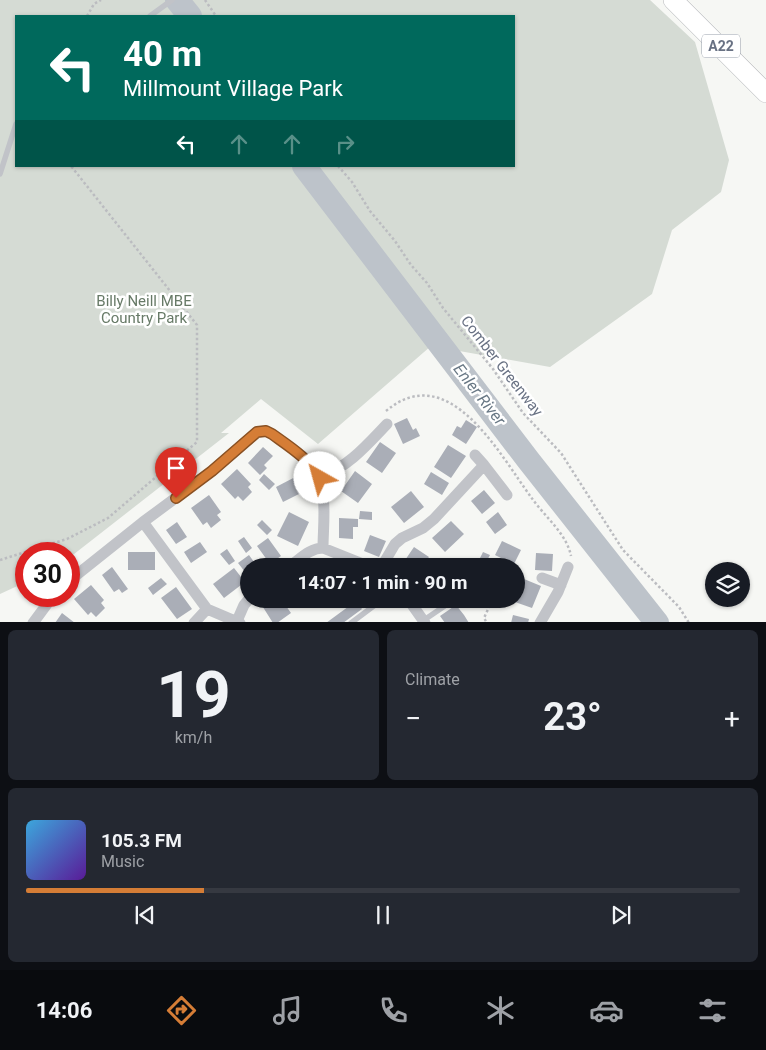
<!DOCTYPE html>
<meta charset="utf-8">
<style>
:root{--surface:#171b24;--page:#242831;--text:#f1f3f6;--muted:#9ea1a6;--line:#363941;--accent:#d57d36}
body{margin:0;font-family:Roboto,sans-serif;background:var(--page);color:var(--text);height:100vh;display:flex;flex-direction:column;font-size:19px;white-space:nowrap}
*{box-sizing:border-box;margin:0}
p{font-size:16px;color:var(--muted)}
.icon{flex:none;width:28px;height:28px;fill:none;stroke:currentColor;stroke-width:2;stroke-linecap:round;stroke-linejoin:round}
.map{position:relative;height:622px;overflow:hidden}
.drawer{display:flex;flex-direction:column;gap:8px;padding:8px;background:#0d0f14;flex:1}
.drawer>*{flex:none}
.hud{position:absolute;left:15px;top:15px;width:500px;height:152px;border-radius:0px;box-shadow:0 1px 4px #0004;background:#00695c;color:#fff;overflow:hidden}
.tools{position:absolute;left:705px;top:562px;display:grid;gap:10px}
.tools a{display:grid;place-items:center;width:45px;height:45px;border-radius:50%;background:var(--surface);box-shadow:0 1px 4px #0004;font-size:25px}
.speed{position:absolute;left:15px;top:542px;display:flex;gap:10px;font-size:25px;font-weight:700;text-align:center}
.speed>*{display:grid;place-content:center;width:65px;height:65px;border-radius:50%;background:var(--surface);box-shadow:0 1px 4px #0004;line-height:1}
.speed .limit{border:8px solid #d22;background:#fff;color:#111}
.pin{position:absolute;display:grid;place-items:center;width:42px;height:42px;color:#fff;margin:-51px -21px;border-radius:50% 50% 50% 0;rotate:-45deg;box-shadow:0 0 5px #0007}
.pin .icon{rotate:45deg}
.me{position:absolute;width:55px;margin:-28px;rotate:322deg;stroke-linejoin:round;filter:drop-shadow(0 0 4px #0008)}
.turn{display:flex;align-items:center;gap:18px;height:105px;padding:0 25px;font-size:22px}
.turn .icon{width:65px;height:65px;stroke-width:2.5}
.turn b{display:block;font-size:35px;line-height:42px}
.lanes{display:flex;align-items:center;height:48px;padding:0 25px;background:#0003;justify-content:center;gap:25px;direction:ltr}
.lanes .off{opacity:.35}
.big{font-size:38px;font-weight:700;line-height:1.1}
.drawer .tile{flex:1;display:flex;flex-direction:column;justify-content:center;gap:8px;min-width:0;padding:0 18px;border-radius:8px;background:var(--page)}
.drawer .dial{align-items:center;gap:0}
.dial b{font-size:65px;line-height:1}
.song{display:flex;align-items:center;gap:15px}
.cover{width:60px;height:60px;border-radius:8px;background:linear-gradient(135deg,hsl(200 70% 55%),hsl(270 70% 35%))}
.played{height:5px;border-radius:2px;background:linear-gradient(90deg,var(--accent) 25%,var(--line) 25%)}
.keys{display:flex;justify-content:space-around;direction:ltr}
.heat{display:flex;justify-content:space-between;align-items:center;font-size:28px;direction:ltr}
.drawer .tiles{flex:1;display:grid;gap:8px;grid-template-columns:1fr 1fr}
.tile:last-child{grid-column:span 2}
.trip{position:absolute;left:240px;top:558px;width:285px;height:50px;border-radius:25px;background:var(--surface);box-shadow:0 1px 4px #0004;font-weight:700;line-height:50px;text-align:center}
.menu{display:flex;height:80px;justify-content:space-around;align-items:center;background:#090b0e;color:var(--muted)}
.menu .icon{width:35px;height:35px}
.menu .current{color:var(--accent)}
.menu b{font-size:22px;color:var(--text)}
.map>svg:first-child{display:block}
.green{fill:#d5dbd4;fill-rule:evenodd}
.lines{fill:none;stroke-linecap:round;stroke-linejoin:round}
.river{stroke:#bdc3ca;stroke-width:24}
.building{fill:#aaaeb7}
.trunk-casing{stroke:#b4b6ba;stroke-width:20}
.path{stroke:#bbbcc0;stroke-width:2.5;stroke-dasharray:2.5 2.5;stroke-linecap:butt}
.service{stroke:#c1c3c8;stroke-width:5.5}
.minor{stroke:#c1c3c8;stroke-width:11}
.trunk{stroke:#fff;stroke-width:19}
.route-casing{stroke:#8a5123;stroke-width:12}
.route{stroke:#d57d36;stroke-width:9}
.labels{text-anchor:middle;stroke-width:5;stroke-linejoin:round;paint-order:stroke}
.shield{fill:#fff;stroke:#959ca8;stroke-width:1}
.shield-label{font-size:14px;font-weight:bold;fill:#687183}
.park-label{font-size:15px;fill:#677a67;stroke:#fff}
.street-label{font-size:15px;fill:#687183;stroke:#fff}
.water-label{font-size:16px;font-style:italic;fill:#697885;stroke:#fff}
</style>
<div class="map">
<svg width="766" height="623" viewBox="0 0 766 623">
<rect width="100%" height="100%" fill="#f6f7f4"/>
<path class="green" d="M0 0H650L695 42 729 160 721 192 672 230 652 294 550 367 431 346 318 444 261 399 221 433H229L69 558V554H26V582L0 594ZM16 16H514V166H16Z"/>
<g class="lines">
<path class="river" d="M177 0 190 16
M304 166 529 461 657 623"/>
</g>
<path class="building" d="M407 418 413 430 416 428 420 436 403 444 394 424Z
M466 420 477 427 466 444 452 435 457 426 461 428Z
M380 442 396 453 382 473 366 462Z
M448 445 466 456 451 478 434 467Z
M263 447 273 456 264 465 267 468 260 475 248 463Z
M237 469 251 484 248 487 252 492 243 501 238 496 235 499 221 484Z
M355 471 372 484 358 503 341 491Z
M431 472 449 483 442 495 424 484Z
M264 474 275 484 269 490 259 480Z
M299 475 307 490 283 502 276 487Z
M484 490 495 503 482 514 471 501Z
M411 491 424 507 404 523 391 507Z
M209 495 221 512 217 515 221 520 211 528 207 522 203 525 191 508Z
M360 511 372 512V520L359 519Z
M289 512 309 522 298 546 277 536Z
M498 512 507 525 495 534 486 522Z
M339 518 358 519V527H353V539L339 538Z
M262 520 272 530 267 535 257 525Z
M451 521 464 534 445 552 432 538Z
M177 522 187 537 176 544 166 530Z
M370 535 386 541 379 557 364 551Z
M244 537 252 548 246 553 238 541Z
M268 538 281 556 270 564 257 546Z
M502 541 521 550 513 566 503 564 505 560 495 555Z
M200 542 207 552 191 563 184 552Z
M414 547 429 557 422 566H401Z
M227 549 235 561 229 565 220 554Z
M128 552H155V570H128Z
M483 552 490 555 484 566 477 564Z
M536 553 553 554 552 571 535 570Z
M249 555 257 566H249V577L238 563Z
M112 567 128 589 122 593 119 589 114 592 102 575Z
M234 568 245 582 224 598 213 584Z
M161 578 167 584 153 595 148 588Z
M524 579 541 586 532 608 515 602Z
M91 585 104 600 101 603 105 608 96 617 91 612 88 615 74 599Z
M176 587 192 609 177 619 161 598Z
M269 599H281L291 613 277 623H273L261 604Z
M362 599H376L363 608 358 601Z
M427 599H442L432 606Z
M356 601 362 609 343 623H326Z
M456 605 464 615 469 623H445L440 616Z
M62 613 75 623H55Z
M513 615 529 619 528 623H511Z"/>
<g class="lines">
<g class="trunk-casing">
<path id="trunk" d="M673 0 766 93"/>
</g>
<path class="path" d="M205 0 216 16
M87 16 94 4 101 0
M338 166 352 182 370 211 395 241 411 265 427 283 443 308 493 369 523 413 561 453 623 550 679 607 689 623
M386 411C449 358 500 455 531 497 544 516 567 534 571 556
M0 560 67 539 108 518 197 442V325L71 166
M485 599 491 603 484 618 487 623"/>
<path class="service" d="M150 16 172 0
M0 174 16 124
M424 620 455 599
M351 623 383 599"/>
<path class="minor" d="M475 455 484 465
M320 478C350 465 365 447 387 424
M143 522 207 609 240 623
M290 566C300 559 310 548 323 548L368 566
M382 566 395 544 402 538 423 528 434 519 484 465 507 495
M542 578 561 585
M69 581 143 522 212 471 257 432 266 431 272 434C285 444 301 453 312 465 329 486 323 523 323 548
M408 599 425 623
M237 621 244 605 249 599
M33 623 53 596
M194 623 207 609
M540 623 558 592 568 567"/>
<use href="#trunk" class="trunk"/>
</g>
<g class="lines">
<g class="route-casing">
<path id="route" d="M176 498 212 471 257 432 266 431 272 434C290 447 308 458 320 478"/>
</g>
<use href="#route" class="route"/>
</g>
<g class="labels">
<rect class="shield" x="702" y="34.5" width="38" height="23" rx="4"/>
<g class="shield-label">
<text x="721" y="51">A22</text>
</g>
<g class="park-label">
<text x="144" y="306">Billy Neill MBE<tspan x="144" dy="17">Country Park</tspan></text>
</g>
<g class="street-label">
<text transform="translate(502 366) rotate(52)" y="5">Comber Greenway</text>
</g>
<g class="water-label">
<text transform="translate(480 394) rotate(52)" y="6">Enler River</text>
</g>
</g>
</svg>
<div class="tools">
<a><svg class="icon" aria-label="layers" viewBox="0 0 24 24"><path d="M12 4l9 5-9 5-9-5zM3 14l9 5 9-5"/></svg></a>
</div>
<div class="speed"><div class="limit">30</div></div>
<div class="pin" style="left:176px;top:498px;background:#d93025"><svg class="icon" aria-label="arrive" viewBox="0 0 24 24"><path d="M6 21V4h12l-3 4 3 4H6"/></svg></div>
<svg class="me" style="left:320px;top:478px" viewBox="-20 -20 40 40"><circle r="19" fill="#fff"/><path d="M0-13L10 11 0 6-10 11z" fill="#d57d36"/></svg>
<div class="trip">14:07 · 1 min · 90 m</div>
<div class="hud">
<div class="turn"><svg class="icon" aria-label="left" viewBox="0 0 24 24"><path d="M17 20v-9H6M10 6l-5 5 5 5"/></svg><div><b>40 m</b>Millmount Village Park</div></div>
<div class="lanes"><svg class="icon" aria-label="left" viewBox="0 0 24 24"><path d="M17 20v-9H6M10 6l-5 5 5 5"/></svg><svg class="icon off" aria-label="ahead" viewBox="0 0 24 24"><path d="M12 20V5M6 11l6-6 6 6"/></svg><svg class="icon off" aria-label="ahead" viewBox="0 0 24 24"><path d="M12 20V5M6 11l6-6 6 6"/></svg><svg class="icon off" aria-label="right" viewBox="0 0 24 24"><path d="M7 20v-9h11M14 6l5 5-5 5"/></svg></div>
</div>
</div>
<section class="drawer">
<div class="tiles">
<div class="tile dial"><b>19</b><p>km/h</p></div>
<div class="tile"><p>Climate</p>
<div class="heat"><a>−</a><b class="big">23°</b><a>+</a></div>
</div>
<div class="tile">
<div class="song"><i class="cover"></i><div><b>105.3 FM</b><p>Music</p></div></div>
<div class="played"></div>
<div class="keys"><svg class="icon" aria-label="previous" viewBox="0 0 24 24"><path d="M18 5L8 12l10 7zM5 5v14"/></svg><svg class="icon" aria-label="pause" viewBox="0 0 24 24"><path d="M8 5v14M16 5v14"/></svg><svg class="icon" aria-label="next" viewBox="0 0 24 24"><path d="M6 5l10 7-10 7zM19 5v14"/></svg></div>
</div>
</div>
</section>
<nav class="menu">
<b>14:06</b>
<svg class="icon current" aria-label="directions" viewBox="0 0 24 24"><path d="M12 3l9 9-9 9-9-9zM9 14v-3h6M13 9l2 2-2 2"/></svg>
<svg class="icon" aria-label="music" viewBox="0 0 24 24"><path d="M9 18V5l10-2v13"/><circle cx="6" cy="18" r="3"/><circle cx="16" cy="16" r="3"/></svg>
<svg class="icon" aria-label="phone" viewBox="0 0 24 24"><path d="M5 4h4l2 5-3 2q2 4 5 5l2-3 5 2v4C11 20 4 13 5 4z"/></svg>
<svg class="icon" aria-label="climate" viewBox="0 0 24 24"><path d="M12 3v18M4 7l16 10M4 17L20 7"/></svg>
<svg class="icon" aria-label="car" viewBox="0 0 24 24"><path d="M5 17H2v-5l4-1 3-4h7l3 4 3 1v5h-3M9 17h6M6 11h13"/><circle cx="7" cy="17" r="2"/><circle cx="17" cy="17" r="2"/></svg>
<svg class="icon" aria-label="filters" viewBox="0 0 24 24"><path d="M4 7h16M4 17h16"/><circle cx="9" cy="7" r="2"/><circle cx="15" cy="17" r="2"/></svg>
</nav>
